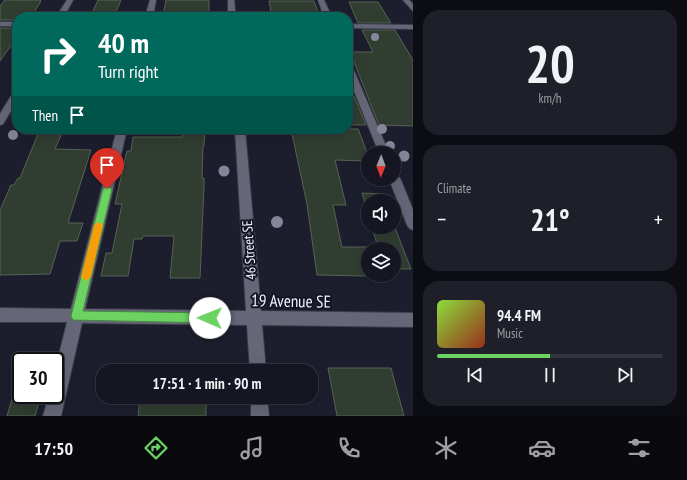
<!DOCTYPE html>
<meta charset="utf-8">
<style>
:root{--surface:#161622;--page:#1f1f2a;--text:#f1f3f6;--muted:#9e9fa5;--line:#353540;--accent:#6cd362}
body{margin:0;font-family:"PT Sans Narrow",sans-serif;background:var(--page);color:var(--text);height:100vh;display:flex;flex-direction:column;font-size:15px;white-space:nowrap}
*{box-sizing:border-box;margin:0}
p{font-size:13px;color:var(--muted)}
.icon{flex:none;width:22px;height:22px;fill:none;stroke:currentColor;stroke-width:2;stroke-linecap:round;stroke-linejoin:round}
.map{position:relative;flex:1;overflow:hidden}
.panel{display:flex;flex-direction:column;gap:10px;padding:10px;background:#0c0c13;width:274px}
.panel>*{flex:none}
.banner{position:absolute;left:12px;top:12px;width:341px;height:122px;border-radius:16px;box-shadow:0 4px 16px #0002,0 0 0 1px var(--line);background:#00695c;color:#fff;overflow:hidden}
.needle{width:26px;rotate:181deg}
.tools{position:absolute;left:361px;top:146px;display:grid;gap:8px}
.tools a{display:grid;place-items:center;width:40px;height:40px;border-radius:50%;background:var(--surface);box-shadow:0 4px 16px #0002,0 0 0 1px var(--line);font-size:20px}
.speed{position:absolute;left:12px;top:352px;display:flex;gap:8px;font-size:20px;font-weight:700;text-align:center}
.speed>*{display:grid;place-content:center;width:52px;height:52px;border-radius:50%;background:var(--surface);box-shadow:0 4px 16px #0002,0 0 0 1px var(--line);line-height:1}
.speed .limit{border:2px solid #111;border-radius:6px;background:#fff;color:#111}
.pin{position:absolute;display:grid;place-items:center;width:34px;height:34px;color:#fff;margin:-41px -17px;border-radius:50% 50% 50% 0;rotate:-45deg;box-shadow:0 0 4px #0007}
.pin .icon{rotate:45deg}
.me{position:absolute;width:44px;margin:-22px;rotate:271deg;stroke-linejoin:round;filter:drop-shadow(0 0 3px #0008)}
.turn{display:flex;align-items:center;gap:14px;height:84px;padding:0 20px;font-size:18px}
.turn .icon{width:52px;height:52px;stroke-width:2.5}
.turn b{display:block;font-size:28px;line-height:34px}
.then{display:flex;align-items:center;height:38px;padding:0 20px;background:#0003;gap:8px;font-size:15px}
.big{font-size:30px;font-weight:700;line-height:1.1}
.panel .tile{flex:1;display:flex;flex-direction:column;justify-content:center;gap:6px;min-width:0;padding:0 14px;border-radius:16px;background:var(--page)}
.panel .dial{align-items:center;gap:0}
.dial b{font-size:52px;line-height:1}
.song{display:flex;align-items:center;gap:12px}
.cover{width:48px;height:48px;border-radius:6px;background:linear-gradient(135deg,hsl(90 70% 55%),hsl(10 70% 35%))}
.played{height:4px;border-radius:2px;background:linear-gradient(90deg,var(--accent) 50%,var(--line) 50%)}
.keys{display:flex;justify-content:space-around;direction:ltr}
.heat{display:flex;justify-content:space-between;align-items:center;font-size:22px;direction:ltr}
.trip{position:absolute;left:96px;top:364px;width:222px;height:40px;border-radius:16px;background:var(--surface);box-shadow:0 4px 16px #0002,0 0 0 1px var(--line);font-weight:700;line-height:40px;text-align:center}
.tab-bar{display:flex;height:64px;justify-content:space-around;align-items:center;background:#09090e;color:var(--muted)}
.tab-bar .icon{width:28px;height:28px}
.tab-bar .current{color:var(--accent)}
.tab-bar b{font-size:18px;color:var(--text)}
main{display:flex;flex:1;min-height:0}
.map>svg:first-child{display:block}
.building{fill:#313d30;stroke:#566354}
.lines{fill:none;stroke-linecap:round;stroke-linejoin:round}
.minor-casing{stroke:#3b3c48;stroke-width:2}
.minor{fill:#656778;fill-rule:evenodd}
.tree{fill:#858699}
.route{fill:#6cd362;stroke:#468940}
.slow{fill:#f59e0b}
.labels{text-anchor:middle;stroke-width:4;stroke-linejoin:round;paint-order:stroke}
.street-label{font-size:14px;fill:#f3f4ff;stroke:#141523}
.near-street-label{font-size:17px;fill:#f3f4ff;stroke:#141523}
</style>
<main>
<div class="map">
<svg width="413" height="416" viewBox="0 0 413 416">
<rect width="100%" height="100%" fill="#1d1e2d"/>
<path class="building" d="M5 0H40L41 1 31 17H17V20H0V6Z
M98 0H121L114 17H90Z
M166 0H209V17L163 16Z
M269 1H314L320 17H272Z
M349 2H378L391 23H358Z
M0 28H17V37L0 61Z
M362 30H395L413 60V126L379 125 350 52H373Z
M348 96H354L366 125H348Z
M40 129H64L55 149 91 150 68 223H83L77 241H60L50 274 0 275V210L11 185H14L18 178H20Z
M183 129H205L204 146H203L202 178H204V186L200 278H170L174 236H143L142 239H134L128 276H101L106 253H112L122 204H115L127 151H131L133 137H182Z
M291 129H358L368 155V161L335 160 346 205H333L342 247H376L375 244H377L372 227H394V225L411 269H394V249H368V268H364L366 276 317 275 307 204Z
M362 193 383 194 386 201H368V213Z
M144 365 206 366V371H143Z
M328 368H391L404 416H337Z
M140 397H206V416H138Z
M12 399H40L35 416H7Z"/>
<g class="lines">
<g class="minor-casing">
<path id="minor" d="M67 0H73L64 17H56Z
M150 0H156L153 17H145Z
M228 0H234L236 17H228Z
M318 0H324L332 17H324Z
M403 0H409L413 4V11Z
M0 22H17V26H0Z
M348 24 413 25V29L348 28Z
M348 63 352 66 389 153H379L348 76Z
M17 90V101L3 124 0 125V114L14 91Z
M117 129H127L85 309 246 311 235 129H245L261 311 413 313V327L262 325 266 371H250L247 325 82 323 61 416H43L49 395H55V371L67 322H0V308L71 309Z
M394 174 400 178 413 210V230L409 228 407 225 389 179H394Z
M251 397H267L269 416H251Z"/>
</g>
<use href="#minor" class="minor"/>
</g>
<g class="tree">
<circle cx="375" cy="37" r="4"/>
<circle cx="382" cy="129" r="5"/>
<circle cx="13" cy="135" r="5"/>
<circle cx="390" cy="146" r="5"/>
<circle cx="404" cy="156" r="5.5"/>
<circle cx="224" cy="171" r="5.5"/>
<circle cx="277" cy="222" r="6"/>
</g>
<path class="route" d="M107 186 112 189 83 311 210 313 214 314 216 318 214 321 210 323 73 320 71 316 103 189Z"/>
<path class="slow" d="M99 222 103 225 91 277 86 281 81 277 94 225Z"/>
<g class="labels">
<g class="street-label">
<text transform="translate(249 250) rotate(-94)" y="5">46 Street SE</text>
</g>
<g class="near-street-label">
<text transform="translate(291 301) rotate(1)" y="6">19 Avenue SE</text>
</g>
</g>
</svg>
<div class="tools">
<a><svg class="needle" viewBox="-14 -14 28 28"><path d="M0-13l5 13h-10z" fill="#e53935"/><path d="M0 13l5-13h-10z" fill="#9e9fa5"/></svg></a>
<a><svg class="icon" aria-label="sound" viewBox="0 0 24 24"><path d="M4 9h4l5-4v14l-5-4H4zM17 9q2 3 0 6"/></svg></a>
<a><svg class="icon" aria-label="layers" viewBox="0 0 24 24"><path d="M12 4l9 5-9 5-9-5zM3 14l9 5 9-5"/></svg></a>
</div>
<div class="speed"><div class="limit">30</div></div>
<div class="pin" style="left:107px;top:189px;background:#d93025"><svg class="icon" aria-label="arrive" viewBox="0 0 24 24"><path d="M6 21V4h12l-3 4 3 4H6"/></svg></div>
<svg class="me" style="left:210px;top:318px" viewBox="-20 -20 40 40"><circle r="19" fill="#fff"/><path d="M0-13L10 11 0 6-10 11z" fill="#6cd362"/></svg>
<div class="trip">17:51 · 1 min · 90 m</div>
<div class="banner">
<div class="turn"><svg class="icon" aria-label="right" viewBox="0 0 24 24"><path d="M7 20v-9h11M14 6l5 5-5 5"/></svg><div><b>40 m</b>Turn right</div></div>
<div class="then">Then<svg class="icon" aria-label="arrive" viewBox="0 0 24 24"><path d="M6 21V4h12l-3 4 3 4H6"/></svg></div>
</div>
</div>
<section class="panel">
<div class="tile dial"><b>20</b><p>km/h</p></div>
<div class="tile"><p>Climate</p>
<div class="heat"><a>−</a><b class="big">21°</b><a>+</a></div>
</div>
<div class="tile">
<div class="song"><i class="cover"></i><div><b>94.4 FM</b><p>Music</p></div></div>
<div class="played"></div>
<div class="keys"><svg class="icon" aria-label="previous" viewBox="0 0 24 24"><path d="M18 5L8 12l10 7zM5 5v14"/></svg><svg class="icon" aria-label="pause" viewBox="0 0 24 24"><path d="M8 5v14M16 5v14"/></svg><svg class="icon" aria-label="next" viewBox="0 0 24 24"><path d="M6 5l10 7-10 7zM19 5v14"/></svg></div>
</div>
</section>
</main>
<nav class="tab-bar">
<b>17:50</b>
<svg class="icon current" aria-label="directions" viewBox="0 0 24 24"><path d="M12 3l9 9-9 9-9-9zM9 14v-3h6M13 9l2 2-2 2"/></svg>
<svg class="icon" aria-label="music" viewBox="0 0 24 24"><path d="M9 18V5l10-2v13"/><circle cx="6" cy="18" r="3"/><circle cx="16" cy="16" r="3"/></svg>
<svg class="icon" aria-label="phone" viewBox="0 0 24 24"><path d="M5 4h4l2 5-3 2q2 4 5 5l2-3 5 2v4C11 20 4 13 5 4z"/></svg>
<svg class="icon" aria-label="climate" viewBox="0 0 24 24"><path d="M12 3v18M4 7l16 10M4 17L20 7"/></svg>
<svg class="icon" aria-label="car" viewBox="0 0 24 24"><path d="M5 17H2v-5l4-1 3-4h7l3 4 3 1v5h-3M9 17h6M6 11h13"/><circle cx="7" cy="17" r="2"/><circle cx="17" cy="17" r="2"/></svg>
<svg class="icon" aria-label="filters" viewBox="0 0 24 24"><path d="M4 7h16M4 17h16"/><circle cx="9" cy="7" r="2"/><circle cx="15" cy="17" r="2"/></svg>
</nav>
